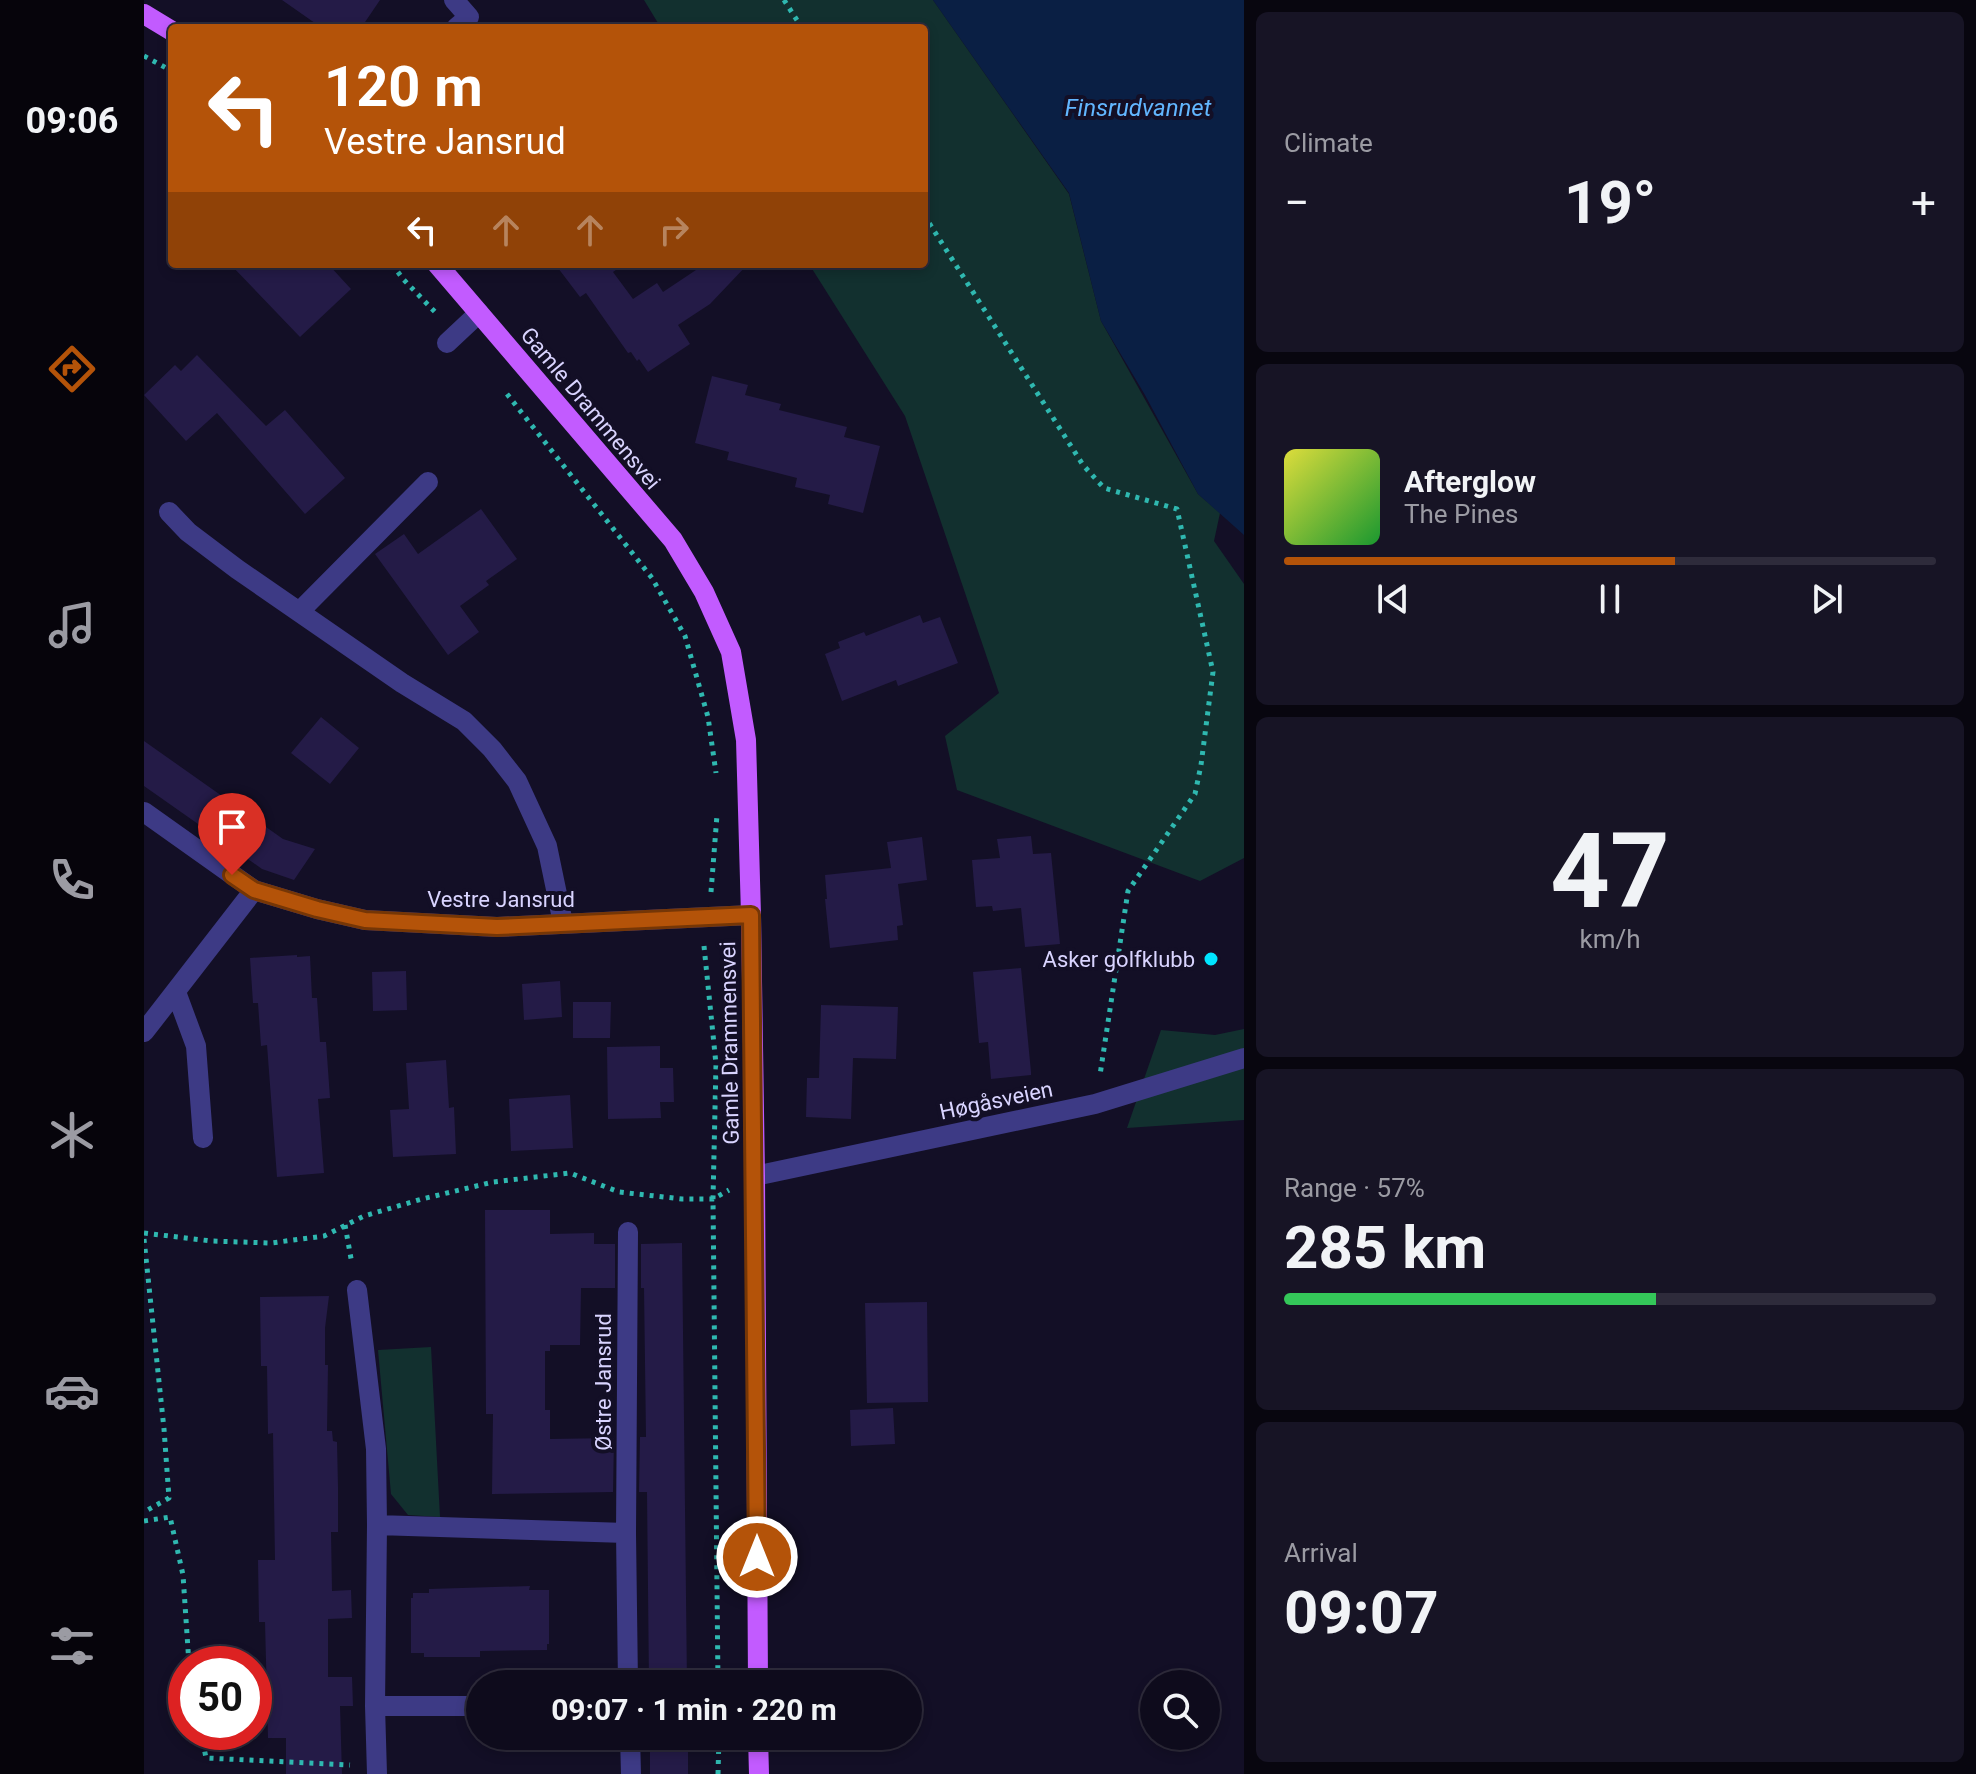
<!DOCTYPE html>
<meta charset="utf-8">
<style>
:root{--surface:#0e0b1c;--page:#171425;--text:#f1f3f6;--muted:#9b9ba3;--line:#2e2b3b;--accent:#b45309}
body{margin:0;font-family:Roboto,sans-serif;background:var(--page);color:var(--text);height:100vh;display:flex;flex-direction:column;font-size:30px;white-space:nowrap}
*{box-sizing:border-box;margin:0}
p{font-size:26px;color:var(--muted)}
.icon{flex:none;width:44px;height:44px;fill:none;stroke:currentColor;stroke-width:2;stroke-linecap:round;stroke-linejoin:round}
.map{position:relative;flex:1;overflow:hidden}
.sheet{display:flex;flex-direction:column;gap:12px;padding:12px;background:#08060f;width:732px}
.sheet>*{flex:none}
.hud{position:absolute;left:24px;top:24px;width:760px;height:244px;border-radius:8px;box-shadow:0 4px 12px #0003,0 0 0 2px var(--line);background:#b45309;color:#fff;overflow:hidden}
.tools{position:absolute;left:996px;top:1670px;display:grid;gap:16px}
.tools a{display:grid;place-items:center;width:80px;height:80px;border-radius:50%;background:var(--surface);box-shadow:0 4px 12px #0003,0 0 0 2px var(--line);font-size:40px}
.speed{position:absolute;left:24px;top:1646px;display:flex;gap:16px;font-size:40px;font-weight:700;text-align:center}
.speed>*{display:grid;place-content:center;width:104px;height:104px;border-radius:50%;background:var(--surface);box-shadow:0 4px 12px #0003,0 0 0 2px var(--line);line-height:1}
.speed .limit{border:12px solid #d22;background:#fff;color:#111}
.pin{position:absolute;display:grid;place-items:center;width:68px;height:68px;color:#fff;margin:-82px -34px;border-radius:50% 50% 50% 0;rotate:-45deg;box-shadow:0 0 8px #0007}
.pin .icon{rotate:45deg}
.me{position:absolute;width:88px;margin:-44px;rotate:0deg;stroke-linejoin:round;filter:drop-shadow(0 0 6px #0008)}
.turn{display:flex;align-items:center;gap:28px;height:168px;padding:0 24px;font-size:36px}
.turn .icon{width:104px;height:104px;stroke-width:2.5}
.turn b{display:block;font-size:56px;line-height:68px}
.lanes{display:flex;align-items:center;height:76px;padding:0 24px;background:#0003;justify-content:center;gap:40px;direction:ltr}
.lanes .off{opacity:.35}
.big{font-size:60px;font-weight:700;line-height:1.1}
.sheet .card{flex:1;display:flex;flex-direction:column;justify-content:center;gap:12px;min-width:0;padding:0 28px;border-radius:12px;background:var(--page)}
.sheet .dial{align-items:center;gap:0}
.dial b{font-size:104px;line-height:1}
.song{display:flex;align-items:center;gap:24px}
.cover{width:96px;height:96px;border-radius:12px;background:linear-gradient(135deg,hsl(60 70% 55%),hsl(130 70% 35%))}
.played{height:8px;border-radius:4px;background:linear-gradient(90deg,var(--accent) 60%,var(--line) 60%)}
.keys{display:flex;justify-content:space-around;direction:ltr}
.heat{display:flex;justify-content:space-between;align-items:center;font-size:44px;direction:ltr}
.charge{height:12px;border-radius:6px;background:linear-gradient(90deg,#34c759 57%,var(--line) 0)}
.trip{position:absolute;left:322px;top:1670px;width:456px;height:80px;border-radius:40px;background:var(--surface);box-shadow:0 4px 12px #0003,0 0 0 2px var(--line);font-weight:700;line-height:80px;text-align:center}
main{display:flex;flex:1;min-height:0}
.tabs{display:flex;flex-direction:column;width:144px;justify-content:space-around;align-items:center;background:#06040b;color:var(--muted)}
.tabs .icon{width:56px;height:56px}
.tabs .selected{color:var(--accent)}
.tabs b{font-size:36px;color:var(--text)}
.map>svg:first-child{display:block}
.green{fill:#12302f}
.water{fill:#0a1f44}
.building{fill:#241b47}
.lines{fill:none;stroke-linecap:round;stroke-linejoin:round}
.path{stroke:#2fb8b0;stroke-width:5;stroke-dasharray:4 6;stroke-linecap:butt}
.minor{stroke:#3d3a85;stroke-width:20}
.major{stroke:#c25bff;stroke-width:20}
.route-casing{stroke:#753606;stroke-width:20}
.route{stroke:#b45309;stroke-width:14}
.poi-dot{fill:#00e5ff;stroke:#130f26;stroke-width:3}
.labels{text-anchor:middle;stroke-width:8;stroke-linejoin:round;paint-order:stroke}
.street-label{font-size:22px;fill:#d9d4ff;stroke:#130f26}
.poi-label{font-size:22px;fill:#d9d4ff;stroke:#130f26;text-anchor:end}
.water-label{font-size:24px;font-style:italic;fill:#62b6ff;stroke:#130f26}
</style>
<main>
<nav class="tabs">
<b>09:06</b>
<svg class="icon selected" aria-label="directions" viewBox="0 0 24 24"><path d="M12 3l9 9-9 9-9-9zM9 14v-3h6M13 9l2 2-2 2"/></svg>
<svg class="icon" aria-label="music" viewBox="0 0 24 24"><path d="M9 18V5l10-2v13"/><circle cx="6" cy="18" r="3"/><circle cx="16" cy="16" r="3"/></svg>
<svg class="icon" aria-label="phone" viewBox="0 0 24 24"><path d="M5 4h4l2 5-3 2q2 4 5 5l2-3 5 2v4C11 20 4 13 5 4z"/></svg>
<svg class="icon" aria-label="climate" viewBox="0 0 24 24"><path d="M12 3v18M4 7l16 10M4 17L20 7"/></svg>
<svg class="icon" aria-label="car" viewBox="0 0 24 24"><path d="M5 17H2v-5l4-1 3-4h7l3 4 3 1v5h-3M9 17h6M6 11h13"/><circle cx="7" cy="17" r="2"/><circle cx="17" cy="17" r="2"/></svg>
<svg class="icon" aria-label="filters" viewBox="0 0 24 24"><path d="M4 7h16M4 17h16"/><circle cx="9" cy="7" r="2"/><circle cx="15" cy="17" r="2"/></svg>
</nav>
<div class="map">
<svg width="1100" height="1774" viewBox="0 0 1100 1774">
<rect width="100%" height="100%" fill="#130f26"/>
<path class="green" d="M500 0H789L925 194 957 321 1054 494 1076 513 1070 541 1100 584V858L1056 881 813 790 801 736 855 693 761 416 665 264H780V28H517Z
M1100 1029V1120L983 1128 1017 1030 1071 1035Z
M287 1347 296 1517 264 1515 247 1494 234 1350Z"/>
<path class="water" d="M789 0H1100V535L1054 494 1001 395 957 321 925 193Z"/>
<path class="building" d="M138 0H236L217 28H178Z
M86 264H184L207 289 156 337Z
M411 264H480L469 272 489 299 513 283 519 292 561 264H604L566 304 534 325 546 344 504 372 495 359 493 361 487 352 484 353 442 293 436 297Z
M53 355 122 426 141 410 201 478 161 514 73 413 42 441 0 395 31 365 37 371Z
M568 376 604 385 601 395 637 404 635 410 703 427 700 437 736 446 719 513 684 504 686 495 651 487 653 478 583 460 585 452 551 443Z
M337 509 373 559 342 581 345 585 316 606 335 632 304 655 231 554 260 534 274 554Z
M776 615 779 623 796 617 814 663 754 686 752 680 698 701 681 654 696 648 694 642 720 632 722 636Z
M177 717 215 748 186 784 147 753Z
M0 741 139 839 171 849 150 880 118 869 0 786Z
M887 836 889 854 907 853 916 944 881 947 877 908 849 911 848 906 832 907 828 860 856 858 853 839Z
M778 837 783 880 754 884 759 925 753 926 754 940 686 948 681 899H683L681 875 747 868 743 842Z
M153 955V957L166 956 168 998H173L176 1042H182L186 1098 174 1099 180 1173 133 1177 123 1045 117 1046 114 1003H109L106 958Z
M877 968 887 1072V1075L847 1079 844 1042 835 1043 829 972Z
M262 971 263 1010 229 1011 228 972Z
M416 981 418 1017 380 1020 378 984Z
M429 1002H467L466 1038H429Z
M677 1005 754 1007 752 1059 709 1058 707 1119 662 1117 663 1078H675Z
M516 1046V1068H529L530 1102H516L517 1118 464 1119 463 1047Z
M302 1060 305 1108 310 1107 312 1154 249 1157 246 1110 265 1109 262 1063Z
M426 1095 429 1148 367 1151 365 1099Z
M341 1210H406V1234L450 1233V1244H471V1288H437L436 1345H406V1351H401V1410H406V1439L470 1438 469 1492 348 1494 349 1414H342Z
M538 1243 543 1684H505L503 1492H495L496 1437H502L500 1288H497V1244Z
M185 1296 181 1328V1365H184L183 1431H188L189 1441 193 1442 194 1487V1532H187L188 1591 207 1590 208 1618 184 1619V1677H208L209 1706H196L198 1774H142V1738H124L121 1622H115L114 1560H131L129 1433 124 1434 123 1366H117L116 1297Z
M783 1302 784 1402 723 1403 721 1303Z
M749 1408 751 1444 707 1446 706 1410Z
M386 1586 385 1590H405V1644H403V1650L336 1651V1657H280V1653H267V1598H269V1593H285V1589Z
M506 1736H544V1774H506Z"/>
<g class="lines">
<path class="path" d="M640 0 658 28
M0 56 28 71
M780 215 939 465 960 488 1033 509 1069 672 1057 765 1051 794 984 891 956 1075
M248 264 259 279 293 314
M363 394 508 578 541 636 564 717 572 773
M567 892 573 815
M560 946 572 1064 569 1199 574 1684
M201 1225 208 1264
M0 1233 67 1241 127 1243 180 1236 220 1216 278 1199 349 1182 426 1173 475 1192 538 1199H569L585 1190
M0 1239 20 1429 25 1498 0 1512
M0 1521 26 1517 39 1575 45 1664
M57 1732 62 1758 206 1765
M574 1774 575 1736"/>
<path class="minor" d="M310 0 325 17 312 28
M303 343 335 313
M25 512 44 532 93 569 258 683 320 721 348 749 373 781 403 846 419 923
M156 611 284 482
M0 812 110 890 173 909 221 920 353 927 607 915
M32 992 52 1046 59 1138
M0 1032 110 890
M611 1176 951 1104 1100 1058
M484 1232 482 1533 484 1684
M213 1290 232 1449 233 1525 231 1706 233 1774
M233 1525 482 1533
M231 1706H336
M486 1736 487 1774"/>
<path class="major" d="M0 14 28 31
M293 264 529 540 560 592 587 652 602 740 607 915 611 1176 614 1684
M614 1736 615 1774"/>
</g>
<g class="lines">
<g class="route-casing">
<path id="route" d="M88 875 110 890 173 909 221 920 353 927 607 915 613 1557"/>
</g>
<use href="#route" class="route"/>
</g>
<circle class="poi-dot" cx="1067" cy="959" r="8"/>
<g class="labels">
<g class="street-label">
<text transform="translate(447 408) rotate(50)" y="8">Gamle Drammensvei</text>
<text x="357" y="907">Vestre Jansrud</text>
<text transform="translate(585 1043) rotate(-91)" y="8">Gamle Drammensvei</text>
<text transform="translate(852 1100) rotate(-12)" y="8">Høgåsveien</text>
<text transform="translate(459 1382) rotate(-90)" y="8">Østre Jansrud</text>
</g>
<g class="poi-label">
<text x="1051" y="967">Asker golfklubb</text>
</g>
<g class="water-label">
<text x="994" y="116">Finsrudvannet</text>
</g>
</g>
</svg>
<div class="tools">
<a><svg class="icon" aria-label="search" viewBox="0 0 24 24"><circle cx="10" cy="10" r="6"/><path d="M15 15l6 6"/></svg></a>
</div>
<div class="speed"><div class="limit">50</div></div>
<div class="pin" style="left:88px;top:875px;background:#d93025"><svg class="icon" aria-label="arrive" viewBox="0 0 24 24"><path d="M6 21V4h12l-3 4 3 4H6"/></svg></div>
<svg class="me" style="left:613px;top:1557px" viewBox="-20 -20 40 40"><circle r="17" fill="#b45309" stroke="#fff" stroke-width="3"/><path d="M0-11L8 9 0 5-8 9z" fill="#fff"/></svg>
<div class="trip">09:07 · 1 min · 220 m</div>
<div class="hud">
<div class="turn"><svg class="icon" aria-label="left" viewBox="0 0 24 24"><path d="M17 20v-9H6M10 6l-5 5 5 5"/></svg><div><b>120 m</b>Vestre Jansrud</div></div>
<div class="lanes"><svg class="icon" aria-label="left" viewBox="0 0 24 24"><path d="M17 20v-9H6M10 6l-5 5 5 5"/></svg><svg class="icon off" aria-label="ahead" viewBox="0 0 24 24"><path d="M12 20V5M6 11l6-6 6 6"/></svg><svg class="icon off" aria-label="ahead" viewBox="0 0 24 24"><path d="M12 20V5M6 11l6-6 6 6"/></svg><svg class="icon off" aria-label="right" viewBox="0 0 24 24"><path d="M7 20v-9h11M14 6l5 5-5 5"/></svg></div>
</div>
</div>
<section class="sheet">
<div class="card"><p>Climate</p>
<div class="heat"><a>−</a><b class="big">19°</b><a>+</a></div>
</div>
<div class="card">
<div class="song"><i class="cover"></i><div><b>Afterglow</b><p>The Pines</p></div></div>
<div class="played"></div>
<div class="keys"><svg class="icon" aria-label="previous" viewBox="0 0 24 24"><path d="M18 5L8 12l10 7zM5 5v14"/></svg><svg class="icon" aria-label="pause" viewBox="0 0 24 24"><path d="M8 5v14M16 5v14"/></svg><svg class="icon" aria-label="next" viewBox="0 0 24 24"><path d="M6 5l10 7-10 7zM19 5v14"/></svg></div>
</div>
<div class="card dial"><b>47</b><p>km/h</p></div>
<div class="card"><p>Range · 57%</p><b class="big">285 km</b><div class="charge"></div></div>
<div class="card"><p>Arrival</p><b class="big">09:07</b></div>
</section>
</main>
